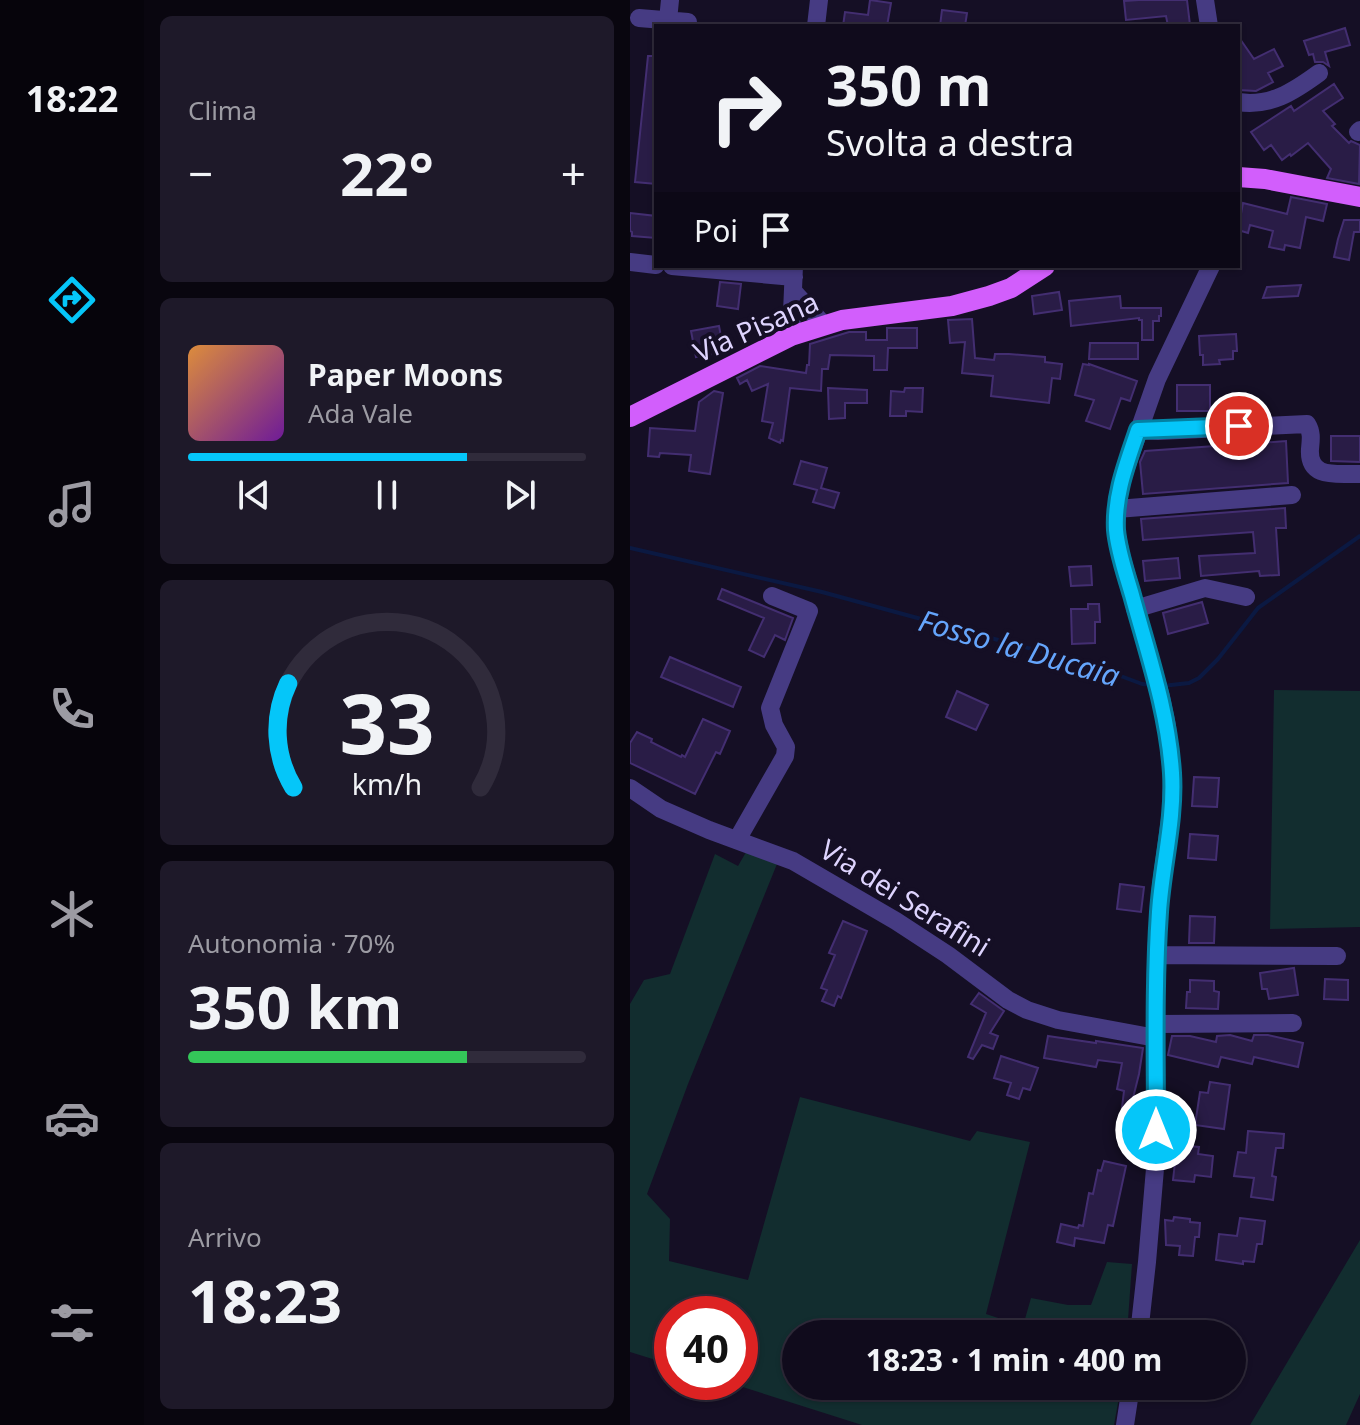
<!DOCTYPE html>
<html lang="it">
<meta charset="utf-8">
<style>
:root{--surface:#100b1c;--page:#1e1929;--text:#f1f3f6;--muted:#9c9ba3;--line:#302b3b;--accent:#05c6f9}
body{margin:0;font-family:"Noto Sans",sans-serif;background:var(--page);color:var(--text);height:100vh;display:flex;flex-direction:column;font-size:30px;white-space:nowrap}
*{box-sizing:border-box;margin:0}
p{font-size:26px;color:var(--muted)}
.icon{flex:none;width:44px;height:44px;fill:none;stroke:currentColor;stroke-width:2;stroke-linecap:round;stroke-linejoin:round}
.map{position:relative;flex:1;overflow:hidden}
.side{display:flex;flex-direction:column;gap:16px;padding:16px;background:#09060f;width:486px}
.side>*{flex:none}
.hud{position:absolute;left:24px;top:24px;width:586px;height:244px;border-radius:0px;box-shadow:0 2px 6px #0004,0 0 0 2px var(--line);background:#100b1c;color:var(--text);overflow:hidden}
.speed{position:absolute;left:24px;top:1296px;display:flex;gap:16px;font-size:40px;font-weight:700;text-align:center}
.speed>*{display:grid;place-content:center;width:104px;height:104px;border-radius:50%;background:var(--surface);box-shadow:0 2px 6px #0004,0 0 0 2px var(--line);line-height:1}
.speed .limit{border:12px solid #d22;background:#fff;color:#111}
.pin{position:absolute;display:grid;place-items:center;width:68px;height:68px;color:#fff;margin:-34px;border:4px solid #fff;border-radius:50%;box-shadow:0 2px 8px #0007}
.me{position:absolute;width:88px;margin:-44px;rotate:0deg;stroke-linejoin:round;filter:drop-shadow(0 0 6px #0008)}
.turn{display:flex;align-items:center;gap:28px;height:168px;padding:0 40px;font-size:36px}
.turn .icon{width:104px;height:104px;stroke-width:2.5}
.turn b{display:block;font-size:56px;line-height:68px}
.then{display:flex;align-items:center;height:76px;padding:0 40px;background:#0003;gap:16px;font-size:30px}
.big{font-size:60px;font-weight:700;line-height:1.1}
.side .widget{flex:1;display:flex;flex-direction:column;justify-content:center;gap:12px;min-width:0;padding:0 28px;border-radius:12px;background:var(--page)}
.side .dial{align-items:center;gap:0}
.dial svg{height:208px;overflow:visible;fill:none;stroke:var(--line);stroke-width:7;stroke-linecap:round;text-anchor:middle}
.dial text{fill:var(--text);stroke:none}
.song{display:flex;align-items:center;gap:24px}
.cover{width:96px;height:96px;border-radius:12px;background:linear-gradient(135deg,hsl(30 70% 55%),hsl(280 70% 35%))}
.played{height:8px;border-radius:4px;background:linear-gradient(90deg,var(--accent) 70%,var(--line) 70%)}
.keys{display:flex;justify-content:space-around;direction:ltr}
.heat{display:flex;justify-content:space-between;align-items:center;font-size:44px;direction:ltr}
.charge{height:12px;border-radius:6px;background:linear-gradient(90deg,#34c759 70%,var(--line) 0)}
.trip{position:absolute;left:152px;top:1320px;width:464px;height:80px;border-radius:40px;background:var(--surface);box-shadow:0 2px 6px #0004,0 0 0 2px var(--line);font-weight:700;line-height:80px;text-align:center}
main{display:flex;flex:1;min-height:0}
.dock{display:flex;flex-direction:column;width:144px;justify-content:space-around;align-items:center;background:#06040b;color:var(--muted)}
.dock .icon{width:56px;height:56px}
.dock .active{color:var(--accent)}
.dock b{font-size:36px;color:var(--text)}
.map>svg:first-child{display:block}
.green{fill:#122d2f}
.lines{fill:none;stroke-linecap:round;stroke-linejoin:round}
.stream{stroke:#0b1942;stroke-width:4}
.building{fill:#291c46;stroke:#432e71;stroke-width:2}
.minor{stroke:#463b83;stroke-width:18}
.major{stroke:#d25efc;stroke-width:20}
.route-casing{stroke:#0381a2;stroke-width:20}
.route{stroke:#05c6f9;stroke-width:14}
.labels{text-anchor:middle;stroke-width:8;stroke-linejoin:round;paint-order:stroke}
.street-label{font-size:28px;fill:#ded4fe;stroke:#150f25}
.water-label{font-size:30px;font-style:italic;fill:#65a5fc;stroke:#150f25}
</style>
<main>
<nav class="dock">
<b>18:22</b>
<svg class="icon active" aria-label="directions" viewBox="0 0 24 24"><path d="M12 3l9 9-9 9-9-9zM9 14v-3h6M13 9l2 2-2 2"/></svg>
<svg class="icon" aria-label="music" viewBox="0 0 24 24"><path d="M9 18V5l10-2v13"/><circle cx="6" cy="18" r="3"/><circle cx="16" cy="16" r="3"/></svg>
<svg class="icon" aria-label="phone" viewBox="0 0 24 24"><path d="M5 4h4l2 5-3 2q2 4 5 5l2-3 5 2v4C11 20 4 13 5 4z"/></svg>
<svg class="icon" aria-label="climate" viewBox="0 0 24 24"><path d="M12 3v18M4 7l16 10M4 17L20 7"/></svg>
<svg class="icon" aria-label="car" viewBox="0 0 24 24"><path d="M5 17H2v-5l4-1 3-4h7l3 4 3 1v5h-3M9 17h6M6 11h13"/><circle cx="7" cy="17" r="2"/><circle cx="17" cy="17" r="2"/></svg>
<svg class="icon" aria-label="filters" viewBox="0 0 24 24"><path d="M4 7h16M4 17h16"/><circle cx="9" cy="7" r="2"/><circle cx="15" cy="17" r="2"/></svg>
</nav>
<section class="side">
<div class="widget"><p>Clima</p>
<div class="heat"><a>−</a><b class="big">22°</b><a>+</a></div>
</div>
<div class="widget">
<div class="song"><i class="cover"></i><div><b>Paper Moons</b><p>Ada Vale</p></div></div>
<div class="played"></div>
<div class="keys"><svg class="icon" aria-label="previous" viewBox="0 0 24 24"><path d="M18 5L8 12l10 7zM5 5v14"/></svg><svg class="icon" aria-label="pause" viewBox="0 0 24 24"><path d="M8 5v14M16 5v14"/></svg><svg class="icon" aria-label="next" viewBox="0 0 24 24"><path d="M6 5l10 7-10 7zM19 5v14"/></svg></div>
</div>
<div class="widget dial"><svg viewBox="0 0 100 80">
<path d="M14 69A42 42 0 1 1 86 69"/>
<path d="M14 69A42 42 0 0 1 12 29" stroke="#05c6f9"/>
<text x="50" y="56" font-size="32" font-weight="700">33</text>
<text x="50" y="72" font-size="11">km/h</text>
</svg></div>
<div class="widget"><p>Autonomia · 70%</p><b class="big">350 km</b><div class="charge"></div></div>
<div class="widget"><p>Arrivo</p><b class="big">18:23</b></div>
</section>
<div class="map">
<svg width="730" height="1425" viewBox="0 0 730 1425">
<rect width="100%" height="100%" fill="#150f25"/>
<path class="green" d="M644 690 730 691V927L640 929Z
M119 847 149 859 58 1084 17 1194 40 1219 39 1261 118 1280 170 1097 340 1141 347 1131 400 1142 356 1314 393 1326 401 1298 438 1305H461L477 1262 502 1264 497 1334H166V1386H491L484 1425H232L97 1382H110V1314H42V1365L0 1352V1004L14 980 40 974 85 854 108 866Z
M730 1240V1394L716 1425H620Z"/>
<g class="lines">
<path class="stream" d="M0 548 192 592 464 666 512 684 523 685
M532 686 559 683 569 678 588 659 628 608 730 536"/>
</g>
<path class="building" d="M240 0 261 3 257 26H213L215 12 238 15Z
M509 0H557L560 25 538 26 536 16 496 20 494 1Z
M312 10 337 13 335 26H310Z
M715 28 720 45 695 52 699 66 693 62H685L683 54 679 55 674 41Z
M608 36 624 59 644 49 653 66 638 73 643 82 626 91 608 90Z
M18 56H26V184L5 182Z
M704 84 713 98 693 111 705 124 702 126 719 143 721 141 730 145 729 184 697 178 701 169 678 143 661 156 660 154 652 160 641 145 634 150 621 132 661 106 664 111Z
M661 197 697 204 693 221 676 217 670 248 655 245 654 250 639 247 643 231 620 225 618 233 608 230 613 203 657 214Z
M0 213 26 216V238L2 236V232L0 231Z
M714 220H730V232H724L719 260 704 257 708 239Z
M90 282 111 284 108 309 87 306Z
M671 285 668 296 633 298 637 287Z
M429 292 432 310 404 314 402 296Z
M490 296 491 308H531V316H529V321H523V340H512V320H509V318L441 326 439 301Z
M342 319 345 358 364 360 365 354H379L415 357V362L432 364 430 379 422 378 419 403 361 396 363 376 332 373 335 342 320 343 318 320Z
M89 326 94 352 66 357 61 331Z
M257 328H287V348H258L257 370H244V356L200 355 198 369H192L191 391 160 388 153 441 151 440 150 443 139 438 143 423 132 421 138 384 122 391 117 380 110 384 107 378 130 366 176 373 177 365H179L180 344 219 332H236V340H257Z
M606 334 607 351H603V359L589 360 590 364 573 365V355H570L569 336Z
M460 343H508V359H459Z
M453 364 459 365V364L507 381 500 401 491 398 480 429 456 421 464 400 445 395Z
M547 385H580V411H547Z
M198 388 237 390V403H215V418L199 419Z
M275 388H293L292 412 276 411V416H260L261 391 274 392Z
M84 391 93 393 80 474 59 471 61 455 30 453 29 457 18 456 20 428 65 431 69 402Z
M701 436H730V462L701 461Z
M656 441 658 483 513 494 510 462 515 451Z
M171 461 197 468 191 488 209 493 204 508 183 502 187 490 164 484Z
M655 508 656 528H646L649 575 630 576 629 571 571 576 569 556 625 553 623 532 513 540 511 519Z
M548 558 550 578 515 581 513 561Z
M461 566 462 585 441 586 439 567Z
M92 589 163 618 155 640 145 635 134 657 119 650 134 618 88 599Z
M572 602 578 623 538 634 533 613Z
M458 604H469L470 622H465V643L442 644 441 609H458Z
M40 657 111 687 103 707 31 677Z
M327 691 358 705 346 730 316 717Z
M73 719 100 731 90 754 86 752 65 794 0 763V743L7 732 22 739 21 742 51 757 52 755 55 757Z
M564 777 589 778 587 807 562 806Z
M560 834 588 836 586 860 558 858Z
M490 884 514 887 511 912 487 909Z
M560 916 585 917 584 943H559Z
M213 921 237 931 211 998 208 996 204 1006 192 1001 197 990 191 988 205 955 199 953Z
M664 968 668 995 639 999 637 989H632L630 973Z
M695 979 718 980V1000L694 999Z
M560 980 584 981V991L589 992 588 1009 556 1008 557 992H560Z
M349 993 374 1011 360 1033 368 1036 363 1049 352 1045 343 1059 338 1057 356 1013 341 1004Z
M600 1035 622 1041 624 1035H638L673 1043 668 1067 624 1057 622 1064 591 1057 588 1067 538 1055 542 1036H560L586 1042 587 1036Z
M418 1036 466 1043V1041L513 1048 509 1074 501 1106 514 1108 511 1127 490 1124 494 1091 487 1089 492 1063 468 1060 466 1067 414 1058Z
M371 1056 408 1068 400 1090 393 1088 389 1099 377 1095 381 1083 364 1078Z
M580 1082 600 1085 594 1129 565 1125 570 1092 578 1093Z
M618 1131 654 1134 653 1148H646L642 1176 646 1177 643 1200 621 1197 624 1178 604 1176 608 1152 616 1153Z
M547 1145 569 1147 568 1154 583 1156 581 1177 565 1175 564 1182 543 1180Z
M474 1161 496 1166 483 1226 478 1225 474 1243 445 1238 444 1246 427 1242 431 1224 448 1228 449 1225 453 1226 459 1193 463 1194 468 1170 471 1171Z
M544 1217 560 1219V1222L570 1223 569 1237H565L563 1256 549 1255 550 1246 536 1245 535 1220 543 1221Z
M610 1218 635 1221 632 1244H627L624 1262 613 1261V1264L586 1260 589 1234 607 1236Z"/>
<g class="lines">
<path class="minor" d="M575 0 579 26
M9 18 58 22
M38 20 40 0
M186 26 189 0
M608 102C640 107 663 92 689 73
M728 132 730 130
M0 262 26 265
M42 266 164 277
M163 291 193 324
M161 336 164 266
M508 430 528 431 677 424C682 432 681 439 680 449 678 480 708 473 730 474
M487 509 662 495
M505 609 575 588 616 597
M0 788 31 809 79 830 163 861 266 921 318 955 378 1000 397 1010 428 1020 526 1038
M107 840 155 756 156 747 144 725 140 708 179 611 142 596
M526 955 707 956
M526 1024 663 1023
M509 1334 517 1262 526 1157V955L531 885 541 812 542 776 537 726 531 697 491 555 486 531 487 509 488 495 493 476 527 379 581 266
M495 1425 501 1386"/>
<path class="major" d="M608 177 635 179 730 197
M0 417 161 336 212 320 322 306 359 296 381 288 415 266"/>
</g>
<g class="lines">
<g class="route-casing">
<path id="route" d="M526 1130C526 1057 524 984 529 912 532 866 545 819 542 773 538 711 518 654 502 595 496 574 488 552 486 530 484 495 497 463 508 430L609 426"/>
</g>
<use href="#route" class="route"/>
</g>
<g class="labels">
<g class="street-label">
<text transform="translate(126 327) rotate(-24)" y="10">Via Pisana</text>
<text transform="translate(275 898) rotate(32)" y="10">Via dei Serafini</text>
</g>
<g class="water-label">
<text transform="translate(389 649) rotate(16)" y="10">Fosso la Ducaia</text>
</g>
</g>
</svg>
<div class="speed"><div class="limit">40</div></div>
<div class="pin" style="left:609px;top:426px;background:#d93025"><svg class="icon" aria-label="arrive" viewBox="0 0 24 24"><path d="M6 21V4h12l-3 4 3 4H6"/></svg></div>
<svg class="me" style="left:526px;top:1130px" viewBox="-20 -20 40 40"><circle r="17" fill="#05c6f9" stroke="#fff" stroke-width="3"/><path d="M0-11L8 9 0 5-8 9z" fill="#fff"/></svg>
<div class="trip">18:23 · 1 min · 400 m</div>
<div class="hud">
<div class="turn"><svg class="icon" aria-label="right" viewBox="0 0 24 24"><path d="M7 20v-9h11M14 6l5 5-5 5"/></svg><div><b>350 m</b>Svolta a destra</div></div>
<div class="then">Poi<svg class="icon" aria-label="arrive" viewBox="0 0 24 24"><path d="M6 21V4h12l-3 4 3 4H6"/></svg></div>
</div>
</div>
</main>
